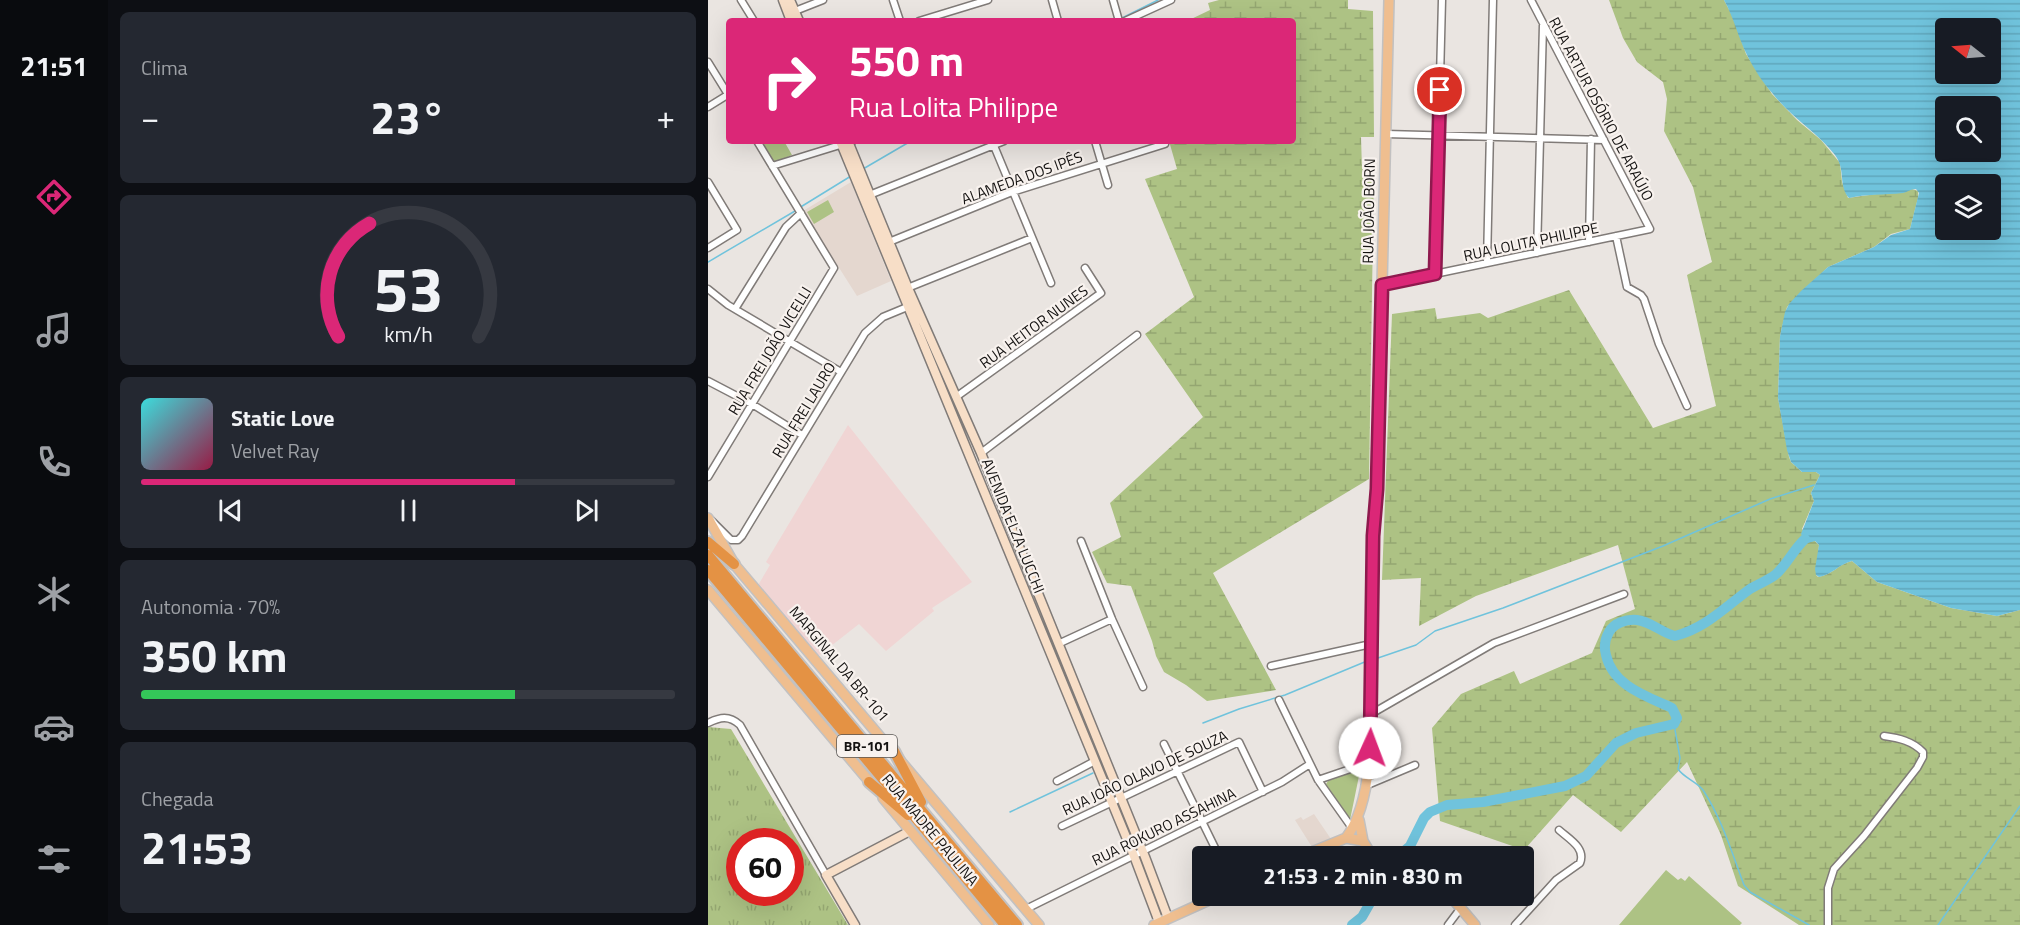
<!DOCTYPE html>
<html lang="pt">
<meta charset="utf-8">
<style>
:root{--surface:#171b24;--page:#242831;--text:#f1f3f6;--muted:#9ea1a6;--line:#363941;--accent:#db2777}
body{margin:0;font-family:"Titillium Web",sans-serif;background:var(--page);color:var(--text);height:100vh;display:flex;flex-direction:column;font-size:22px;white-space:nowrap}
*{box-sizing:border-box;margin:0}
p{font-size:20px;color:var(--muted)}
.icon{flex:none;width:33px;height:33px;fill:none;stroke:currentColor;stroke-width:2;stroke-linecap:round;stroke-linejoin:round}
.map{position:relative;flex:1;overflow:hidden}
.sheet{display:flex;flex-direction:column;gap:12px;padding:12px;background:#0d0f14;width:600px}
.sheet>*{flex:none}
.top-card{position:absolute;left:18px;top:18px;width:570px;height:126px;border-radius:6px;box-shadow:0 6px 24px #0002;background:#db2777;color:#fff;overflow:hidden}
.needle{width:39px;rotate:287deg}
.buttons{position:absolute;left:1227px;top:18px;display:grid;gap:12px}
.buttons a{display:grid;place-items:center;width:66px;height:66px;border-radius:6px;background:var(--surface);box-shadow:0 6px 24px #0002;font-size:30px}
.speed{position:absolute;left:18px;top:828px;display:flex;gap:12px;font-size:30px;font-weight:700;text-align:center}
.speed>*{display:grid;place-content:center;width:78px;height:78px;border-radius:50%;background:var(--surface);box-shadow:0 6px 24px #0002;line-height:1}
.speed .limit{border:9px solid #d22;background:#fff;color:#111}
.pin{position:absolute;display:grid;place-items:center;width:51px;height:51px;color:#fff;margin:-26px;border:3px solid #fff;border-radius:50%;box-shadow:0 2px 6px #0007}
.me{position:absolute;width:66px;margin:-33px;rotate:2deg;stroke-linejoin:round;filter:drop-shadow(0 0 4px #0008)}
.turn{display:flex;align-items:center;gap:21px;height:126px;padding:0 24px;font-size:27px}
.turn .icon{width:78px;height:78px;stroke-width:2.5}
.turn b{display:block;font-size:42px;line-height:51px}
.big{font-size:45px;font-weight:700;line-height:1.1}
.sheet .widget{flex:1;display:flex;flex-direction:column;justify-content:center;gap:9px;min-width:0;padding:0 21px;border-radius:9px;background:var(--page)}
.sheet .dial{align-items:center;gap:0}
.dial svg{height:156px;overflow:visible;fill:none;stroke:var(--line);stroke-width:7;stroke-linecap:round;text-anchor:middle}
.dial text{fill:var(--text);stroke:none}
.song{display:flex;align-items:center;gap:18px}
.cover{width:72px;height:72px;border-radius:9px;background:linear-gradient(135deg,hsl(180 70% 55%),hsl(340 70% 35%))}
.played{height:6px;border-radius:3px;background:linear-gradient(90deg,var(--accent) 70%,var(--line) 70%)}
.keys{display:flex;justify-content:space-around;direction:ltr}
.heat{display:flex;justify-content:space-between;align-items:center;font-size:33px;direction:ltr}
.charge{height:9px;border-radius:4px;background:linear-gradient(90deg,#34c759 70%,var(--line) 0)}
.trip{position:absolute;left:484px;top:846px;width:342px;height:60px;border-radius:6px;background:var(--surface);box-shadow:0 6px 24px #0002;font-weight:700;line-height:60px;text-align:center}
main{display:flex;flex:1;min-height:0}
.tabs{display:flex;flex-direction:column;width:108px;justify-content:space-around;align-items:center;background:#090b0e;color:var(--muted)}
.tabs .icon{width:42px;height:42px}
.tabs .on{color:var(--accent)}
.tabs b{font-size:27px;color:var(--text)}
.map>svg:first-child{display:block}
.built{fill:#e4d7cf}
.industrial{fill:#f0d5d4}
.grass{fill:url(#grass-tufts);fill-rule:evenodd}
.wetland{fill:url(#wetland-marsh)}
.park{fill:#adc284}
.water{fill:url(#water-rules);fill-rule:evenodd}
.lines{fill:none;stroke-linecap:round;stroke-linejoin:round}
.stream{stroke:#70c3dc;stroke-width:1.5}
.river{stroke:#70c3dc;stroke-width:10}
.street-casing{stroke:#807b78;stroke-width:9}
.secondary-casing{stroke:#807b78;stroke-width:11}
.primary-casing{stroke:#c2c1c1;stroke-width:12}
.highway-casing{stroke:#c2c1c1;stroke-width:14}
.street{stroke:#fff;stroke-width:6}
.secondary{stroke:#f7dec7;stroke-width:8}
.primary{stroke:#efbe8f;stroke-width:9}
.highway{stroke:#e49244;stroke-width:10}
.route-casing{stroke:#8e194d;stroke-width:15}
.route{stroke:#db2777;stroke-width:10}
.labels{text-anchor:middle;stroke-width:4.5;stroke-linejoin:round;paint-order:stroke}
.shield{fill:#f8f2ee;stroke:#585553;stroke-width:1.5}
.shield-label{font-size:14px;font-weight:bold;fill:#141211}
.street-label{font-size:15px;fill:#141211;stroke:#f8f2ee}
</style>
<main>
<nav class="tabs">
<b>21:51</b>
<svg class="icon on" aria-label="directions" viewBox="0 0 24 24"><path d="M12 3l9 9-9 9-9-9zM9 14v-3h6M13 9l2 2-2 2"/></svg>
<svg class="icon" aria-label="music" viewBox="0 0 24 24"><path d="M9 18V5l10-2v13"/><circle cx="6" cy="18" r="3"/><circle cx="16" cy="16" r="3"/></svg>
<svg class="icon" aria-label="phone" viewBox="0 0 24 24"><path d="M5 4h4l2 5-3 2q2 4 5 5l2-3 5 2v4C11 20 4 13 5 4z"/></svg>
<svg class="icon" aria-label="climate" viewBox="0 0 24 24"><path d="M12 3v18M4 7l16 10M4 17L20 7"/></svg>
<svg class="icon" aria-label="car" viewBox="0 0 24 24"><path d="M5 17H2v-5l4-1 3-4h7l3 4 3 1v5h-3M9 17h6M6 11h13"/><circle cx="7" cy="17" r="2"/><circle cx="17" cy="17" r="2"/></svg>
<svg class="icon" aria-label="filters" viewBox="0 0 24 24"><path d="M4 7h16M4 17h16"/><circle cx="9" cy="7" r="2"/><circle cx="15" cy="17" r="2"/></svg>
</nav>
<section class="sheet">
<div class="widget"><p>Clima</p>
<div class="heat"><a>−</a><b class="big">23°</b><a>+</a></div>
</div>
<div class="widget dial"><svg viewBox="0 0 100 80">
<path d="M14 69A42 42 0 1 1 86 69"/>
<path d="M14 69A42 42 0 0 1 30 11" stroke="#db2777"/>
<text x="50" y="56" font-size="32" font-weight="700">53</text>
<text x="50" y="72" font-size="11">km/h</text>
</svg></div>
<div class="widget">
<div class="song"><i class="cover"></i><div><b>Static Love</b><p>Velvet Ray</p></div></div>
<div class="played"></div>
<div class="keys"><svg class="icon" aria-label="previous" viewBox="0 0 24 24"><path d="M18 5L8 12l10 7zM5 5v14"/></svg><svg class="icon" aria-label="pause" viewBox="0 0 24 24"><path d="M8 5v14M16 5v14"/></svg><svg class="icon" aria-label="next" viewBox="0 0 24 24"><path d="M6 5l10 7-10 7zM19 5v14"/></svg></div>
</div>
<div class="widget"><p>Autonomia · 70%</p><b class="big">350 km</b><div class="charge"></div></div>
<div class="widget"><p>Chegada</p><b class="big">21:53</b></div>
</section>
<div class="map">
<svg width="1312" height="925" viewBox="0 0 1312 925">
<defs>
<pattern id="grass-tufts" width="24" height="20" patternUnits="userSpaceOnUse" patternTransform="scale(1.5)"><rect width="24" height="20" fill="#adc284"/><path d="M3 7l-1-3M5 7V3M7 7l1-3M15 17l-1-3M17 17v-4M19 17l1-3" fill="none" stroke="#94a671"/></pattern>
<pattern id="wetland-marsh" width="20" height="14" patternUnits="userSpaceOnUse" patternTransform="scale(1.5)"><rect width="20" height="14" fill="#adc284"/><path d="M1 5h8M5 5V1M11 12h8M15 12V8" fill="none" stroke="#94a671"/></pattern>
<pattern id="water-rules" width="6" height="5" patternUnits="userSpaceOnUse" patternTransform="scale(1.5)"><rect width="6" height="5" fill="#70c3dc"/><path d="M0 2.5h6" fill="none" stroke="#60a6bc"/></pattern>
</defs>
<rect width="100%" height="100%" fill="#eae5e1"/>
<path class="built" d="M143 182 183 281 149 296 95 211Z
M606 814 623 839 604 847 587 820 593 817 595 820Z"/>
<path class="industrial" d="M140 425 264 582 224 608 226 611 178 651 151 624 109 657 49 587 62 565 58 562Z"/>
<path class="grass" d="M0 727 23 729 140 925H0ZM32 842H82V892H32Z"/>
<path class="wetland" d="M511 0H640V9L665 11 666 137H653L654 169H666L661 479 505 573 568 690 499 701 478 685 456 672 448 656 444 641 423 586 399 583 384 552 413 537 402 503 495 417 437 334 486 297 437 179 469 169 461 141H585V21H479L502 10 500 3Z
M901 0H1016L1027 21 1038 54 1064 94 1089 120 1113 140 1132 163 1134 182 1140 198 1204 189 1210 191V198L1202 229 1183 234 1166 247 1120 267 1079 307 1072 336 1070 398 1081 457 1083 462 1094 472H1108L1112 475 1103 493 1106 501 1094 529 1111 545 1108 575 1110 577C1125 575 1130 564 1144 561L1169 582 1243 608 1289 616 1312 610V925H1091L1030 886 1013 835 979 762 913 832 865 795 816 850 732 821 724 728 753 694 806 671 812 684 884 653 898 621 927 609 910 545 768 596 711 626 713 578 674 580 684 314 727 308 729 319 772 313 780 318 861 290 945 428 1008 406 979 275 1004 262 985 187 956 131 959 99 955 82 929 62 915 38Z"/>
<path class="park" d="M61 141H76L84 155 63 164 54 146Z
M120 200 126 212 106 224 99 212Z
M650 770 652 771 642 820 618 784 620 781Z
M958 870 970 880 973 878 977 881 981 876 1034 923 1032 925H911Z"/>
<path class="water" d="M1016 0H1312V610L1289 616 1243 608 1169 582 1144 561C1131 564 1124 575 1111 577L1108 575 1107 569 1111 545 1107 541 1100 543 1093 534 1106 501 1103 493 1112 475 1108 472H1094L1083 462 1079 450 1070 398 1072 336 1077 312 1081 304 1093 291 1120 267 1166 247 1183 235 1202 229 1211 193 1208 189C1202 189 1200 192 1195 193 1176 195 1158 194 1141 198 1130 186 1138 169 1127 155 1110 133 1083 117 1065 94 1055 83 1046 69 1039 55 1030 37 1026 18 1016 0ZM1238 28H1282V74H1238ZM1238 106H1282V152H1238ZM1238 184H1282V230H1238Z"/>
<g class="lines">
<path class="stream" d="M414 18 450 0
M155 169 203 141
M91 208 143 176
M0 262 87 211
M670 658 708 645 727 631 795 608 955 546 1062 499 1106 485
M495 723 531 709 577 695 659 661
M966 724 972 758 970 769C976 778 988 781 995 790 1014 819 1024 853 1036 885L1042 892 1101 925
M302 812 385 773
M1230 925 1312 806"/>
<path class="river" d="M690 856 702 846 716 818 722 812 739 805 775 802 857 786 878 776 908 743 928 733 966 724 969 718 964 708C938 696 905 686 898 655 896 648 897 639 901 632 906 623 918 619 929 620 942 621 954 633 967 636 998 628 1017 607 1042 589 1050 584 1059 581 1067 575 1078 566 1085 550 1097 539
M644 925 654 917 666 896"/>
<g class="street-casing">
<path id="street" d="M33 0 46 21
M185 0 192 21
M344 0 350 21
M405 0 411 21
M87 11 115 0
M211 21 280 0
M417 21 463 0
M0 62 21 96
M0 107 21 94
M678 134 896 140
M284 141 343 283
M387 141 400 185
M64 166 145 141
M0 182 29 230 0 248
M159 196 296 141
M908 236 919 287 933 295 936 299 951 344 979 406
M181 242 304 192 457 144
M881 242 883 139
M829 253 835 25
M779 263 785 0
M727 274 734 0
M674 285 942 229 823 0
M0 289 20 305 133 372
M197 289 324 238
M27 309 78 227 93 213
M0 381 44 404 94 435
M248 397 393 293 377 268
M273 453 429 335
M0 477 126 268 49 141
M3 520 23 540H30L34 536 157 333 175 317 204 305
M373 541 404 619 435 687
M350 644 404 619
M563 666 663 644
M571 700 610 780 644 828
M663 714 786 643 916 594
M0 723C12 717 21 715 32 725L118 875
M456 744 511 856
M610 780 660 763
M349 781 387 761
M657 786 707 765
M354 826 531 742 555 792
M318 909 574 782 602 764
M740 925 752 909
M807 925 848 880 872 863C878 848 861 839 851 830
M1120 925V888L1126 869 1156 836 1209 768 1215 757V752C1204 741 1191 738 1176 736"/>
</g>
<g class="secondary-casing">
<path id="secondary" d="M75 0 83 21
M82 0 91 21
M132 141 428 861 451 922
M140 141 200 288 273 453 437 857 460 918
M147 925 118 875 202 831"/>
</g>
<g class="primary-casing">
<path id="primary" d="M0 518 25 562
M21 558 331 925
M0 590 166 787
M175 798 281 925
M651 820 655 841 664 856
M638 838C671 794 662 698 663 645 663 593 665 541 669 489L681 0
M594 856 638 838 655 841
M740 896 745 899 767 925
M446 925 510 896"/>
</g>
<g class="highway-casing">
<path id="highway" d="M0 542 26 564
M0 555 309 925
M0 570 297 925
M186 751 213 802
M161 782 200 815"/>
</g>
<use href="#street" class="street"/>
<use href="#secondary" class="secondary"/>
<use href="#primary" class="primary"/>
<use href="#highway" class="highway"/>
</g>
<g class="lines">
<g class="route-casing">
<path id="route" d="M662 748 665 536 669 489 674 285 727 274 732 90"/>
</g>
<use href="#route" class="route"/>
</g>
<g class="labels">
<rect class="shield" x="129" y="735" width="60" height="22" rx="4.5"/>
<g class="shield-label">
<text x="159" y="751">BR-101</text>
</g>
<g class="street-label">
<text transform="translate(893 109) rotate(62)" y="5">RUA ARTUR OSÓRIO DE ARAÚJO</text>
<text transform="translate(314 178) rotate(-20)" y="5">ALAMEDA DOS IPÊS</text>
<text transform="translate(661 211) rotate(-89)" y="5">RUA JOÃO BORN</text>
<text transform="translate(823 242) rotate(-12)" y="5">RUA LOLITA PHILIPPE</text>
<text transform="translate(326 327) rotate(-36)" y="5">RUA HEITOR NUNES</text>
<text transform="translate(62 351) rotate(-59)" y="5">RUA FREI JOÃO VICELLI</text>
<text transform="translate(96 410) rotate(-59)" y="5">RUA FREI LAURO</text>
<text transform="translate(305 526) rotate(68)" y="5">AVENIDA ELZA LUCCHI</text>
<text transform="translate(131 664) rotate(50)" y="5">MARGINAL DA BR-101</text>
<text transform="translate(437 773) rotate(-25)" y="5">RUA JOÃO OLAVO DE SOUZA</text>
<text transform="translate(456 827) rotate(-26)" y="5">RUA ROKURO ASSAHINA</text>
<text transform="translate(222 830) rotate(50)" y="5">RUA MADRE PAULINA</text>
</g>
</g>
</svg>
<div class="buttons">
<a><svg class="needle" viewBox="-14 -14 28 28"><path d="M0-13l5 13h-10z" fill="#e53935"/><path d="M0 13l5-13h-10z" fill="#9ea1a6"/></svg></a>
<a><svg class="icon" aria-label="search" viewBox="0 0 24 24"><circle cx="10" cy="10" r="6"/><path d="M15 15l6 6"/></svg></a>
<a><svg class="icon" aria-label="layers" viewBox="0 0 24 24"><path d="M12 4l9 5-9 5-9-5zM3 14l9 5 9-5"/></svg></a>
</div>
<div class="speed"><div class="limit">60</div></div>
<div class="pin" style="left:732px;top:90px;background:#d93025"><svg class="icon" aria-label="arrive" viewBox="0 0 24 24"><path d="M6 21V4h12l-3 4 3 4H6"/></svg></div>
<svg class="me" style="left:662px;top:748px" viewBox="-20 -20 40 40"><circle r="19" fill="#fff"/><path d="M0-13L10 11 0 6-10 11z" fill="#db2777"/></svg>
<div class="trip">21:53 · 2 min · 830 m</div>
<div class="top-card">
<div class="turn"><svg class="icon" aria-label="right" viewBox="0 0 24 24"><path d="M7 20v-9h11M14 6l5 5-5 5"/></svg><div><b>550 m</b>Rua Lolita Philippe</div></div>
</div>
</div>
</main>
